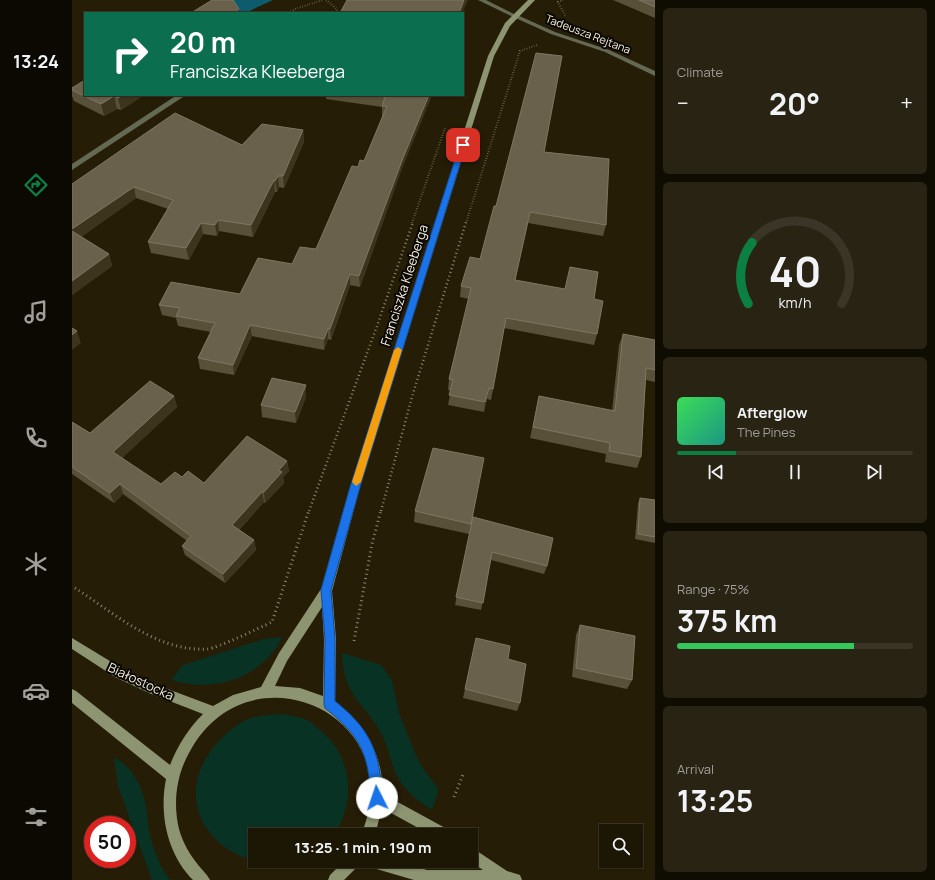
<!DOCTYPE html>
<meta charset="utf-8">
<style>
:root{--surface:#1c1604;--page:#292313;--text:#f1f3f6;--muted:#a09f9a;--line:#3a3526;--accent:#0b8043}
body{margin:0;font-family:Manrope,sans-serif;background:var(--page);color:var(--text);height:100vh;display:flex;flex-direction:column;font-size:15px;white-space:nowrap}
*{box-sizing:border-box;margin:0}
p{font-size:13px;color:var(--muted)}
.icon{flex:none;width:22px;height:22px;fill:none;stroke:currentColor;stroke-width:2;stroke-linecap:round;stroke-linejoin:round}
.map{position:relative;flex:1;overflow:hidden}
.panel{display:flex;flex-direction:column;gap:8px;padding:8px;background:#0f0c02;width:280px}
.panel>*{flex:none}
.top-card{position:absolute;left:12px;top:12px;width:380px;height:84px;border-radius:0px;box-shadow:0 1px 3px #0004,0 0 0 1px var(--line);background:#0b6e4f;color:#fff;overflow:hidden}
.tools{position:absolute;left:527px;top:824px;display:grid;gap:8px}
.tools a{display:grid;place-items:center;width:44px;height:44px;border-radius:0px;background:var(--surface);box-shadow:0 1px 3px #0004,0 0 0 1px var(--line);font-size:20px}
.speed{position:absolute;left:12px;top:816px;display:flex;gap:8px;font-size:20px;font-weight:700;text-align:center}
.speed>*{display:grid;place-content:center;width:52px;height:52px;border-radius:50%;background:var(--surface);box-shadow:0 1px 3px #0004,0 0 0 1px var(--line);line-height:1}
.speed .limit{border:6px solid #d22;background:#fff;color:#111}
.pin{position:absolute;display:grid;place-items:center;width:34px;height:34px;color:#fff;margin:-17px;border-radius:8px;box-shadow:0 2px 6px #0006}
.me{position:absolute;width:44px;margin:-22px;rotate:356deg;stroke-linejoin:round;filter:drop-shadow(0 0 3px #0008)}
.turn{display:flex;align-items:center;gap:14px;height:84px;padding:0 20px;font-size:18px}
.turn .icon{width:52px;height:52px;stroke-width:2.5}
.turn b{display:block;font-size:28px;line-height:34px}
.big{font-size:30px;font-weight:700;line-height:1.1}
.panel .card{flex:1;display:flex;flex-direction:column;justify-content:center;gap:6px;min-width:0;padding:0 14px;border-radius:6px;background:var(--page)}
.panel .dial{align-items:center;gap:0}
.dial svg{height:104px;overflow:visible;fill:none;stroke:var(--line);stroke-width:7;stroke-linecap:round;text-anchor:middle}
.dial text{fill:var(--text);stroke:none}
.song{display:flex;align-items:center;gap:12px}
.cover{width:48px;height:48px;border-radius:6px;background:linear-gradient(135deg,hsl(130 70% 55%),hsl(170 70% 35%))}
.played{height:4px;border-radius:2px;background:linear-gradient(90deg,var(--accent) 25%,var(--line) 25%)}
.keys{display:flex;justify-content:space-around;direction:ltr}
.heat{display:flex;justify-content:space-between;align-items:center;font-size:22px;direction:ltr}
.charge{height:6px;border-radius:3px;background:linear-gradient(90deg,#34c759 75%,var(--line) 0)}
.trip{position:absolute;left:176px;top:828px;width:230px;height:40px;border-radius:0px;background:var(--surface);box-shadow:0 1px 3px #0004,0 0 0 1px var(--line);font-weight:700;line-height:40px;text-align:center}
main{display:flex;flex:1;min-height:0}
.tabs{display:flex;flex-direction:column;width:72px;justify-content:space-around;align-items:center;background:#0b0902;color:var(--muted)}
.tabs .icon{width:28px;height:28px}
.tabs .active{color:var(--accent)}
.tabs b{font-size:18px;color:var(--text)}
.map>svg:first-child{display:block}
.green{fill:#083324}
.water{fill:#0c5c6e}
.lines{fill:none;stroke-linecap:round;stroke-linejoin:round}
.path-far2{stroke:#8c8573;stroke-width:2;stroke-dasharray:0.5 2;stroke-linecap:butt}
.path-far1{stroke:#8c8573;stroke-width:2.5;stroke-dasharray:1 3;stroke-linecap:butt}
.path{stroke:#8c8573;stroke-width:3;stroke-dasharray:1 3.5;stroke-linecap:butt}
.lane{fill:#646953;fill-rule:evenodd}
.street{fill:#646953;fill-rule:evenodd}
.secondary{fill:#8c9471;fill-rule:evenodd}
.wall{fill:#585039}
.shaded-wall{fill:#3c341d}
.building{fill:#69614b;stroke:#7e7762}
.route{fill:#1a73e8;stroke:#114b97}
.slow{fill:#f59e0b}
.labels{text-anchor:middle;stroke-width:4;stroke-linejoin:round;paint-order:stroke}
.far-street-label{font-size:11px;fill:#f4efe1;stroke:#0b0802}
.street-label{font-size:13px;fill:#f4efe1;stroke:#0b0802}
</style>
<main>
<nav class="tabs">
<b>13:24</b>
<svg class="icon active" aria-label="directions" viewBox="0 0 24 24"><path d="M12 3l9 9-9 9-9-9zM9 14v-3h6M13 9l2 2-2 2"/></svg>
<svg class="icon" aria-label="music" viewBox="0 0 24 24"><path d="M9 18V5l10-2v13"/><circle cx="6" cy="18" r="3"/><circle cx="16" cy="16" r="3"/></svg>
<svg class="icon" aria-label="phone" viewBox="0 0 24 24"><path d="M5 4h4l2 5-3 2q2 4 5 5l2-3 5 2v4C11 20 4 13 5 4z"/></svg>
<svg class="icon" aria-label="climate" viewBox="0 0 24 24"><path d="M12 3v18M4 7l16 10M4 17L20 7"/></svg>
<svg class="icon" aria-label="car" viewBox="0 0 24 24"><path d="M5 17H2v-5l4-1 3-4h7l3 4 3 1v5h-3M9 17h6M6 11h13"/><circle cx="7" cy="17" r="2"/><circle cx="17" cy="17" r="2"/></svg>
<svg class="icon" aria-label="filters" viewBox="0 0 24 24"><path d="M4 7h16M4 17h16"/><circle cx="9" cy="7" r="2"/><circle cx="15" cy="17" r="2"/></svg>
</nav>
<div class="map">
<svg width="583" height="880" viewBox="0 0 583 880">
<rect width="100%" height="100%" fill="#251d06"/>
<path class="green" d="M210 637C190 679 142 693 99 680L111 665 192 639Z
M270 653 309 665 320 680 327 713 342 751 350 767 365 787 366 792 360 810C347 802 332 790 325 776 318 762 317 747 309 733 291 701 270 694 270 653Z
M211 714C219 716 229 717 237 721 241 723 245 728 249 731 280 756 285 803 261 835H183V861H233C156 880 87 808 146 742 155 732 169 720 183 717 192 715 202 715 211 714Z
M42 757C63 769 72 790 75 813 76 820 76 828 78 835 82 851 88 867 98 880H80L46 786Z"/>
<path class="water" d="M144 0H201L173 13H138Z"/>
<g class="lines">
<path class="path-far2" d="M254 0 265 9 264 13
M491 0 486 2 494 17
M217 13 223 9 251 0
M340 223 373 128
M394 223 448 51 465 45"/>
<path class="path-far1" d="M237 511 305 326 341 222
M309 511 340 397 394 222"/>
<path class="path" d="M3 588C42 613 85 652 135 649 146 648 187 628 200 622L237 510
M282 641 300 544 309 510
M382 797 392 772"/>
<path class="lane" d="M406 0H414L444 15 439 16Z"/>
<path class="street" d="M439 14H443L483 32 537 50 583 71V76L533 52 479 34 439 16Z
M105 95H114L0 170V164Z"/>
<path class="secondary" d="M456 0H463L438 26 422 56 288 487 260 591 264 639 263 703C294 723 311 757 311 794L377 830 379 835H359L310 808 303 835H289C340 713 175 642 117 753 104 776 101 804 107 829 111 843 118 855 127 866 131 871 135 874 138 880H121C95 854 87 814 94 779L0 703V689L4 691 98 765C106 745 116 729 131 714L77 693 43 677 0 649V638L51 669 85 685 141 706 161 695 189 687 207 653 249 589 278 487 416 56 433 23ZM250 607 252 639 251 696 228 688 203 686 215 661Z
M399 847 435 871 448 875 450 880H342L301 868 296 866 294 861H324L355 870H411L397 861H399Z
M272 861H288L286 866 272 880H256L258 875Z"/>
</g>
<path class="wall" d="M541 0H583V18Z
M0 88 13 95H72L49 110 45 109 32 116 2 101 0 96Z
M254 95H360L330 168 288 287 278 285 259 340 256 339 252 350 180 336 162 375 128 369 126 358 139 332 106 326 104 318 90 315 87 305 168 294 220 264 244 249 286 167 292 161 310 117V107L254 99Z
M231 130 232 142 212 188 207 187 205 192H203L181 237 147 231 145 236 131 234 117 260 79 253 76 242 96 209 64 198 9 237 37 254 40 266 0 295V184L170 145Z
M472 152 534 225 531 236 456 223 443 280 522 299 525 334 522 345 432 328 419 400 415 399 412 412 376 405 379 390H376L377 379 397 299 388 297 389 286 408 259 424 206Z
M551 334 583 340V382L574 380 569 457 565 468 533 462 534 454 458 438 467 396 540 411 547 345Z
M102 396 105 407 50 458 89 484 110 477 132 483 215 461 217 471 211 477 212 483 193 503 192 502 167 530 182 540 184 550 153 583 113 555 110 546 115 541 51 494 42 503 0 474V422L18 433Z
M234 397 224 423 190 417 189 405Z
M568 498 583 500V543L563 539 566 503Z
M343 511 400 521 475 566 472 574 419 560 409 610 383 605 397 534 342 522Z
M508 625 560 680 555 689 500 677 504 635Z
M404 638 436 659 448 703 445 711 391 698Z"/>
<path class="shaded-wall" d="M392 0H396L390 13H387Z
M167 9V13H161Z
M51 95H72L49 110 46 98Z
M357 95H360L330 168 288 287 287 276 331 158Z
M42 96 45 109 32 116 29 104Z
M231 130 232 142 212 188 211 176Z
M206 176 207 187 205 192 203 181Z
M202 180 203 192 181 237 179 225Z
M62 187 64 198 2 242 0 236V229Z
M458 212 456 223 441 291 443 280Z
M146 220 147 231 145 236 143 225Z
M129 223 131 234 117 260 114 248Z
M37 254 40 266 0 295V281Z
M278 274V285L259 340 258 329Z
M178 325 180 336 162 375 161 365Z
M256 329V339L252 350V339Z
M5 331 9 343 0 350V335Z
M234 385V397L224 423 223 412Z
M417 388 415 399 412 412 413 402Z
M102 396 105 407 45 463 41 452Z
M215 461 217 471 211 477 212 483 193 503 192 492 207 470Z
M48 484 51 494 42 503 38 493Z
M190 492 192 502 162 535 160 525Z
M182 540 184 550 153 583 151 574Z"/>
<path class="building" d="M140 0H161L167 9 161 13H119Z
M275 0H392L387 13H268Z
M567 0H583V7Z
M464 53 490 56 472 152 537 159 534 225 458 212 443 280 493 289 498 267 526 272 522 299 531 301 525 334 434 318 421 389 417 388 413 402 377 395 381 380 377 379 399 288 389 286 398 257 408 259 422 206H424Z
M13 80V95H51L46 98 42 96 29 104 0 90V88Z
M301 95H357L331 158 287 276 278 274 258 329H256L252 339 178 325 161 365 126 358 143 323 104 316 108 308 87 305 99 282 168 294 186 258 220 264 228 247 244 249 280 166 286 167 288 160 292 161 315 106H310L313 97Z
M103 113 170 145 190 124 231 130 211 176H206L203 181 202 180 179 225 146 220 143 225 129 223 114 248 76 242 101 200 62 187 0 229V184Z
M0 231 37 254 0 281Z
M0 328 5 331 0 335Z
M551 334 583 340V370L574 368 569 457 537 451 538 443 461 427 467 396 543 411Z
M200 378 234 385 223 412 189 405Z
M78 381 102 396 41 452 89 484 103 472 110 477 116 471 132 483 175 436 215 461 207 470 210 472 192 492H190L160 525 182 540 151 574 110 546 119 536 48 484 38 493 0 467V422L18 433Z
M361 448 412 458 399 524 343 511Z
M568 498 583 500V537L566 534Z
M401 517 481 538 475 566 420 552 411 603 384 597Z
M508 625 563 636 560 680 504 668Z
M404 638 438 646 436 659 454 664 448 703 393 689Z"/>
<path class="route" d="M388 144 394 145 288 487 259 590 263 639V701C300 731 307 752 311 798L309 803 305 804 301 803 299 798C296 752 289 737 253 708L252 704 253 639 249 590 278 487Z"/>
<path class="slow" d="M326 347 330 350 289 482 284 486 280 482 322 350Z"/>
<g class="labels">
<g class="far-street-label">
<text transform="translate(516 34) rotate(21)" y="4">Tadeusza Rejtana</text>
</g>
<g class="street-label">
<text transform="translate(332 285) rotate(-72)" y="5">Franciszka Kleeberga</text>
<text transform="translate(69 681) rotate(25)" y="5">Białostocka</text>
</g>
</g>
</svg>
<div class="tools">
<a><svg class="icon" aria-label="search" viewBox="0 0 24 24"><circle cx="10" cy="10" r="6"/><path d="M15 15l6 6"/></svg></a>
</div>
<div class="speed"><div class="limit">50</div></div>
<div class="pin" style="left:391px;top:145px;background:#d93025"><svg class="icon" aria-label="arrive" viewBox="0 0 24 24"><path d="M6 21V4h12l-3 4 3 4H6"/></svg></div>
<svg class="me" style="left:305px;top:798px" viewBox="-20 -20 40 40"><circle r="19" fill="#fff"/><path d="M0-13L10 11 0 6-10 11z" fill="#1a73e8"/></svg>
<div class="trip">13:25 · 1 min · 190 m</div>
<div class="top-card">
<div class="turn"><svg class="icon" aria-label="right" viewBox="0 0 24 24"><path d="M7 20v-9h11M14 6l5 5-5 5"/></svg><div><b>20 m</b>Franciszka Kleeberga</div></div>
</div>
</div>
<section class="panel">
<div class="card"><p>Climate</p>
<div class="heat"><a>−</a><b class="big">20°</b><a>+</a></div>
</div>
<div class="card dial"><svg viewBox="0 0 100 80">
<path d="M14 69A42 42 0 1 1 86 69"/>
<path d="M14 69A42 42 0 0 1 17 22" stroke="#0b8043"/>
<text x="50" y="56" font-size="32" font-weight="700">40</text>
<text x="50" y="72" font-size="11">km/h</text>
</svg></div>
<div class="card">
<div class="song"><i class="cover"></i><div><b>Afterglow</b><p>The Pines</p></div></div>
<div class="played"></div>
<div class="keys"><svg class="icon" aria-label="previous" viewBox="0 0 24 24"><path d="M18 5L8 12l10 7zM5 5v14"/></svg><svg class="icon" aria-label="pause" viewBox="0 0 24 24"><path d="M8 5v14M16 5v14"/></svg><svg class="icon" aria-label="next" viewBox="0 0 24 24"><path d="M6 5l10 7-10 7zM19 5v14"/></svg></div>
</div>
<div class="card"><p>Range · 75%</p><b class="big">375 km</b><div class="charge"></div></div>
<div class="card"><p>Arrival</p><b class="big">13:25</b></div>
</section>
</main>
